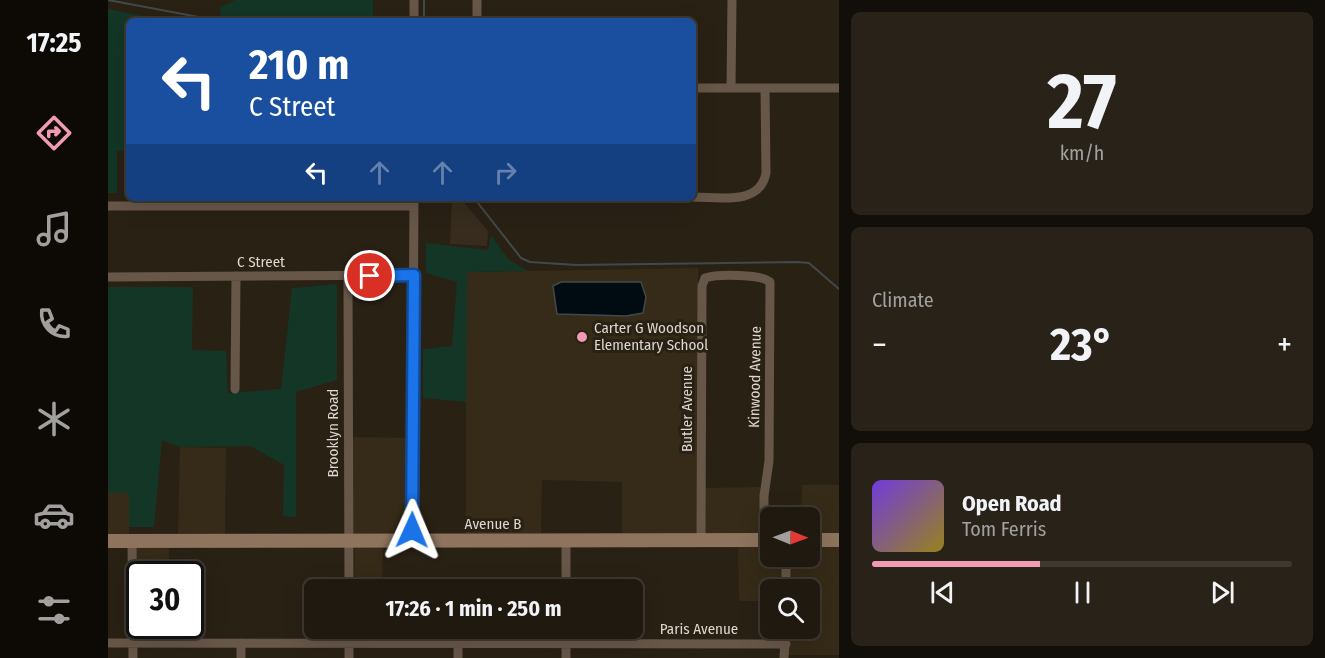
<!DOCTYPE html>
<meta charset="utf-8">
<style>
:root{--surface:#201910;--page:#282219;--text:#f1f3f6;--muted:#a2a09f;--line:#3d3830;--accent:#f19ab2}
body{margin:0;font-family:"Fira Sans Condensed",sans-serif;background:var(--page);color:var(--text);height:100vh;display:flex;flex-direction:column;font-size:22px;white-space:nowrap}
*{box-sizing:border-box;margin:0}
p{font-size:20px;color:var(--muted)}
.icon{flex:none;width:33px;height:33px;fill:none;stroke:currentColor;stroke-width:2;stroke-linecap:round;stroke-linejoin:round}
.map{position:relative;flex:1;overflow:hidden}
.sheet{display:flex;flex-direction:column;gap:12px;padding:12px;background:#120e09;width:486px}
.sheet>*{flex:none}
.banner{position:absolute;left:18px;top:18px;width:570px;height:183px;border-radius:9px;box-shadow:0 6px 24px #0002,0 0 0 2px var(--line);background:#1a4fa0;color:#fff;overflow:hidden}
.needle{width:39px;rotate:91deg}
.controls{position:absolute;left:652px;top:507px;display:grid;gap:12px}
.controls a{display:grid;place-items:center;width:60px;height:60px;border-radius:9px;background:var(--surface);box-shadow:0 6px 24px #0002,0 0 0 2px var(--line);font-size:30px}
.speed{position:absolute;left:18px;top:561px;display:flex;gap:12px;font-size:30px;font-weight:700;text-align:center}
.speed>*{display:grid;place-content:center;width:78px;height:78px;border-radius:50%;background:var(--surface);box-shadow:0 6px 24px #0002,0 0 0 2px var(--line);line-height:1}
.speed .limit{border:3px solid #111;border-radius:9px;background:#fff;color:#111}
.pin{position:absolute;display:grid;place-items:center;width:51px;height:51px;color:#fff;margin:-26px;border:3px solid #fff;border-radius:50%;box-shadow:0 2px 6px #0007}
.me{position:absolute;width:66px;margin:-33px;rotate:1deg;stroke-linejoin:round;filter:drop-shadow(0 0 4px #0008)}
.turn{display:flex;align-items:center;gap:21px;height:126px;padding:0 24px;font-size:27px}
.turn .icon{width:78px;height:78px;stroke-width:2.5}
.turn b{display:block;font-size:42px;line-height:51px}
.lanes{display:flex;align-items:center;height:57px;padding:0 24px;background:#0003;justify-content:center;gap:30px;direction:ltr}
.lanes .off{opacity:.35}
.big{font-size:45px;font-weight:700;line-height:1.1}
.sheet .widget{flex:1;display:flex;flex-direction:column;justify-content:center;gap:9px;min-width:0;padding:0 21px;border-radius:9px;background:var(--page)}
.sheet .dial{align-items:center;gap:0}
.dial b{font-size:78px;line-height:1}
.song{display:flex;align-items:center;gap:18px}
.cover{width:72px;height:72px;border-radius:9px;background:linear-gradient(135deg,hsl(260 70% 55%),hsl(50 70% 35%))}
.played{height:6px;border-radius:3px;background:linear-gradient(90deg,var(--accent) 40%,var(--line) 40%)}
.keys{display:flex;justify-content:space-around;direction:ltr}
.heat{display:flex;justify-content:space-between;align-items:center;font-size:33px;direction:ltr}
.trip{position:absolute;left:196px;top:579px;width:339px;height:60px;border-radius:9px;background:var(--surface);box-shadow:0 6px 24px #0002,0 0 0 2px var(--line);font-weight:700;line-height:60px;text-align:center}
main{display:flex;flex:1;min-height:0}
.dock{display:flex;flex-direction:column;width:108px;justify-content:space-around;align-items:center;background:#0d0a06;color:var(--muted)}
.dock .icon{width:42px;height:42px}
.dock .on{color:var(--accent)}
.dock b{font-size:27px;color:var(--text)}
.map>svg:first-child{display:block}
.built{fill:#362a18}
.industrial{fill:#372c1d}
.green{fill:#133626}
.water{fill:#000c12;stroke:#42494b;stroke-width:1.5}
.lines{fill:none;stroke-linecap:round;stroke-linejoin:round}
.stream{stroke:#42494b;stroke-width:2}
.building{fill:#50330b;stroke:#7e7366;stroke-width:1.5}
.minor{stroke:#675749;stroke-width:9}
.secondary{stroke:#8e745e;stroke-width:14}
.route-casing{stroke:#114b97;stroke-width:15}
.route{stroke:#1a73e8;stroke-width:10}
.poi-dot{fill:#f19ab2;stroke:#2a2115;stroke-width:2}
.labels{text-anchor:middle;stroke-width:6;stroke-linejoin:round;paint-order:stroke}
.street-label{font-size:15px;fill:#ddd7cf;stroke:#2a2115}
.poi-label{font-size:15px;fill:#ddd7cf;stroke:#2a2115;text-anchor:start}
</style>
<main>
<nav class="dock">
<b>17:25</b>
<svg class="icon on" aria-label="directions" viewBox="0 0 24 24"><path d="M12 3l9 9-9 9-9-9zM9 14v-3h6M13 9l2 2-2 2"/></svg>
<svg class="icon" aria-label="music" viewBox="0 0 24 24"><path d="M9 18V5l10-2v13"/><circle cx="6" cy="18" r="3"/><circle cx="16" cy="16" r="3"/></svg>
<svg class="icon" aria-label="phone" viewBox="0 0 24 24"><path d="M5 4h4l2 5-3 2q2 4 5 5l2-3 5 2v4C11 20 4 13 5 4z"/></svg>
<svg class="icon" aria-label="climate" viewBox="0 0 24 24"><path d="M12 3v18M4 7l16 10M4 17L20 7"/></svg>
<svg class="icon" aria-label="car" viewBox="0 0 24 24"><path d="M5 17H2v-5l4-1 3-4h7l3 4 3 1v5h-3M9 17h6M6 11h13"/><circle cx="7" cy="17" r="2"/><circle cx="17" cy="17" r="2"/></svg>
<svg class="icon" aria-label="filters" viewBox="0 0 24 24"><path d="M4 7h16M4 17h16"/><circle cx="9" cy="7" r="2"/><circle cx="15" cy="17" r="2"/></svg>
</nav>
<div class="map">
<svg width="731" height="658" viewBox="0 0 731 658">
<rect width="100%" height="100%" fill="#2a2115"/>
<path class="built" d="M590 268V488L652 487V533H514V482L434 480 433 533 358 534V272Z
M242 437 302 438 300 534H242Z
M72 447 118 448 117 534H70Z
M694 485H731V533L702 534V518H693Z
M0 493H21V534H0Z
M275 546 274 589 246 590 247 547Z
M663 546V556H702V546H731V655H671L672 629 702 628V590H663V601H631L630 547Z
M28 548H61V574H32L31 596H29Z"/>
<path class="industrial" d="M344 198H352L380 231 379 246 342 244Z"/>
<path class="green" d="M128 0H265V21H134L113 17 112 7Z
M0 9 60 21H21V150L9 151V193H0Z
M383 235 400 259 420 271 359 272 358 402 315 398V349L344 346 349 282 318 273V243L380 250Z
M229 284V380L188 392V517L175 516 176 465 142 446 72 447 54 440 46 527H21V493H0V287H85L84 350 118 351 120 393 173 389 184 288Z"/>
<path class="water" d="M453 282H533L538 297 535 313 518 316 449 314 445 286Z"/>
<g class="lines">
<path class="stream" d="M0 0 112 21
M316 21V0
M366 198 413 258 422 262 468 265 689 262 701 263 731 289"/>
</g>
<path class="building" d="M39 563H56V574H39Z"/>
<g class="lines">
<path class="minor" d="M306 21V0
M369 21V0
M585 88H731
M623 88 624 0
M585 197C611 197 652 206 658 173L657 88
M0 206H306
M0 277 306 275
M240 277 241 590
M127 389 128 276
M458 540V590
M593 540 594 286 597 278C609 274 654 274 662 282L661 461 656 496V540
M24 541 25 658
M304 541 306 198
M678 590V556
M0 643 678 644
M133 658V643
M241 658V628
M350 658V644
M458 658V628
M676 658 678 628"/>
<path class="secondary" d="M702 540H731
M0 541 663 540"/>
</g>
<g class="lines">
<g class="route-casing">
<path id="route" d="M262 276 306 275 304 530"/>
</g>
<use href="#route" class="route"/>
</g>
<circle class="poi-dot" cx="474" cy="337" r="6"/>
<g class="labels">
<g class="street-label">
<text x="153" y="267">C Street</text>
<text transform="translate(647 377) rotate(-89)" y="5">Kinwood Avenue</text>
<text transform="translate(579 409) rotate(-90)" y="5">Butler Avenue</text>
<text transform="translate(225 433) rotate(-90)" y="5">Brooklyn Road</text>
<text x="385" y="529">Avenue B</text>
<text x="591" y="634">Paris Avenue</text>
</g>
<g class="poi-label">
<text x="486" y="333">Carter G Woodson<tspan x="486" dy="17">Elementary School</tspan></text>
</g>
</g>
</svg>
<div class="controls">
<a><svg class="needle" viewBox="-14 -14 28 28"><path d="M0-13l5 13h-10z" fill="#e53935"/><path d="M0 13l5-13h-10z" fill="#a2a09f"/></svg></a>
<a><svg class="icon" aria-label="search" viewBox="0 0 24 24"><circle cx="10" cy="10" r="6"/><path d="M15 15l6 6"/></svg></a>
</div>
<div class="speed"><div class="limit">30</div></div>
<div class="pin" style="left:262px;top:276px;background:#d93025"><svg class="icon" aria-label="arrive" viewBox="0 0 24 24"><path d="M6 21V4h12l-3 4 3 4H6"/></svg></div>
<svg class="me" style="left:304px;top:530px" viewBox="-20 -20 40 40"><path d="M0-17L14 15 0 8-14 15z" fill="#1a73e8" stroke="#fff" stroke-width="4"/></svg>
<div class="trip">17:26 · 1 min · 250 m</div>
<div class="banner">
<div class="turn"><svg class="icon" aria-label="left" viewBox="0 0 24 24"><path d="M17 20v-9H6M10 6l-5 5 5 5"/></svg><div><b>210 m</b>C Street</div></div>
<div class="lanes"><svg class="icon" aria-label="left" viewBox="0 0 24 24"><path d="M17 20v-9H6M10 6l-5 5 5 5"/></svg><svg class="icon off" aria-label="ahead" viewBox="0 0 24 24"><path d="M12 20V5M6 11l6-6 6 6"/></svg><svg class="icon off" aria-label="ahead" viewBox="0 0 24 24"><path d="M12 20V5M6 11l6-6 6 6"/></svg><svg class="icon off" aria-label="right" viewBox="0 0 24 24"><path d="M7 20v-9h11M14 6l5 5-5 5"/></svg></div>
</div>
</div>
<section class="sheet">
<div class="widget dial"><b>27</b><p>km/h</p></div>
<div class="widget"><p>Climate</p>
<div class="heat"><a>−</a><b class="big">23°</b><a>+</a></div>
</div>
<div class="widget">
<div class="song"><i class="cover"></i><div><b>Open Road</b><p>Tom Ferris</p></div></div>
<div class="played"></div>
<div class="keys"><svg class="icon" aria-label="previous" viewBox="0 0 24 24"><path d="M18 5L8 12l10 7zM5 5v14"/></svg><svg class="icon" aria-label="pause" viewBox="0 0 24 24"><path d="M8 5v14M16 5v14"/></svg><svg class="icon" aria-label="next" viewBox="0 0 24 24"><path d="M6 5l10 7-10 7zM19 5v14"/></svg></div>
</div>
</section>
</main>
